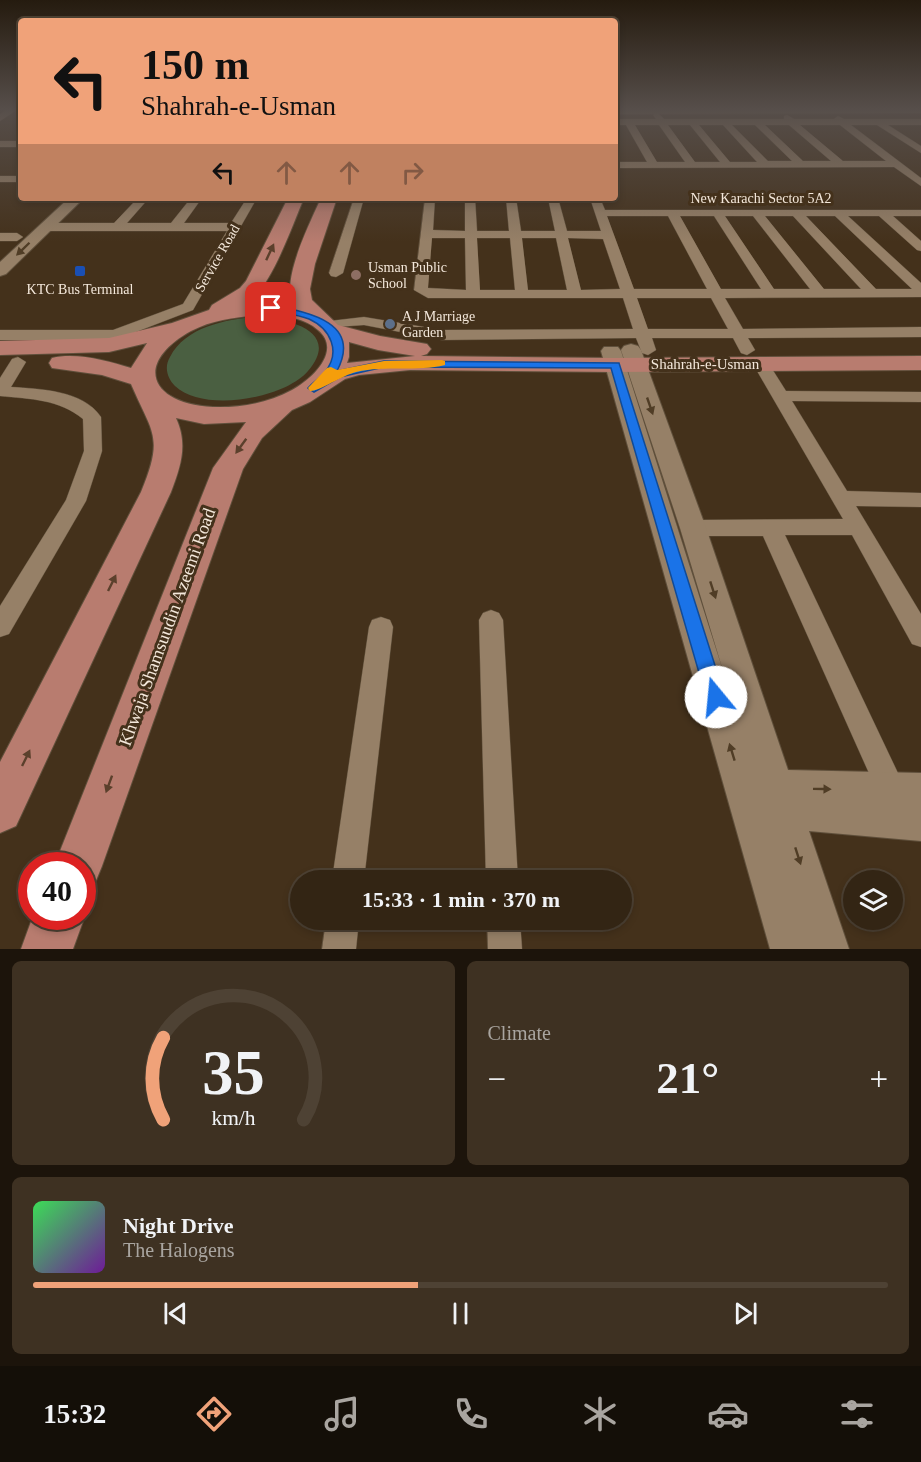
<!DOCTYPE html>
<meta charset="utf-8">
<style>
:root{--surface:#332514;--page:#3e3122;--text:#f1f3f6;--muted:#a9a5a0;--line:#4e4234;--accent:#f0a279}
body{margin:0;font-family:Georgia,serif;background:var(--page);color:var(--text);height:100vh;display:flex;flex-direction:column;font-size:22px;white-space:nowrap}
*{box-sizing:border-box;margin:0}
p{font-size:20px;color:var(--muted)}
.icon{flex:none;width:33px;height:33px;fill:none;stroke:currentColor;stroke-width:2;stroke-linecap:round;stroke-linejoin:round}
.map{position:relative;height:949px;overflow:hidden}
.drawer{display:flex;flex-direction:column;gap:12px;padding:12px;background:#1c140b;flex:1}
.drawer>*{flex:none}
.hud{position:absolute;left:18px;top:18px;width:600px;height:183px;border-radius:6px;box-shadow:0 3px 9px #0003,0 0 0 2px var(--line);background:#f0a279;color:#111;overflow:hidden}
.fabs{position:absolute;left:843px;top:870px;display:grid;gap:12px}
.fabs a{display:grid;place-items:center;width:60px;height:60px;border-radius:50%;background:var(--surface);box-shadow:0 3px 9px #0003,0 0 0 2px var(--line);font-size:30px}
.speed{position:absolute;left:18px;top:852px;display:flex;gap:12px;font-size:30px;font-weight:700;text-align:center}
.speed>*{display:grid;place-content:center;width:78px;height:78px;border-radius:50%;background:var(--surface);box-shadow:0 3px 9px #0003,0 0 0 2px var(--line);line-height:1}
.speed .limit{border:9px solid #d22;background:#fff;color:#111}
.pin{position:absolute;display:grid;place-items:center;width:51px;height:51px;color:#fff;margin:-26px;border-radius:12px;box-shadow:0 3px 9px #0006}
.me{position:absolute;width:66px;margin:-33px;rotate:343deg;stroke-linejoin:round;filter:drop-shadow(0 0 4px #0008)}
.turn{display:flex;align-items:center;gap:21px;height:126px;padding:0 24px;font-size:27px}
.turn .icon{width:78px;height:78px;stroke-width:2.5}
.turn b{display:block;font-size:42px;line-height:51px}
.lanes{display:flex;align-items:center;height:57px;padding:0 24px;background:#0003;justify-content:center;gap:30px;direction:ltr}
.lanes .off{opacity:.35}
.big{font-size:45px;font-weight:700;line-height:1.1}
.drawer .widget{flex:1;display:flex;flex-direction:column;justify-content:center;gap:9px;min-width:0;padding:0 21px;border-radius:9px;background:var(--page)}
.drawer .dial{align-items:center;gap:0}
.dial svg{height:156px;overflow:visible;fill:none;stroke:var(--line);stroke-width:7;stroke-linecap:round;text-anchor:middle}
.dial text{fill:var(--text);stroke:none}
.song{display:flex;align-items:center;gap:18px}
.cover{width:72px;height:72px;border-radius:9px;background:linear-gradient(135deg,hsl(130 70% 55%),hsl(280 70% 35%))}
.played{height:6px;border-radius:3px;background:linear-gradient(90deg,var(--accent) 45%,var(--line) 45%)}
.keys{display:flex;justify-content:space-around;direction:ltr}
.heat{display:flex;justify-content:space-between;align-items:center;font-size:33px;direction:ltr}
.drawer .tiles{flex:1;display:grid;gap:12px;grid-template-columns:1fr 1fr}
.widget:last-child{grid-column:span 2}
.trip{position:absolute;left:290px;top:870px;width:342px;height:60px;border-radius:30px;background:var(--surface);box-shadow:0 3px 9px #0003,0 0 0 2px var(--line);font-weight:700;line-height:60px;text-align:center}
.menu{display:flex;height:96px;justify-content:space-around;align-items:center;background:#140f08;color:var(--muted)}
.menu .icon{width:42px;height:42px}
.menu .on{color:var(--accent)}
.menu b{font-size:27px;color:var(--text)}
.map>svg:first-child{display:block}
.green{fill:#4a5f41}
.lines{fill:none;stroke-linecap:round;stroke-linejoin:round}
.minor-casing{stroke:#5f4f3b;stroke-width:1}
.tertiary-casing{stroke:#5f4f3b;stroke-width:2}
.primary-casing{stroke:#5f4f3b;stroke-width:2}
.minor{fill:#968067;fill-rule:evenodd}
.tertiary{fill:#968067;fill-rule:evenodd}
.primary{fill:#b87c6f;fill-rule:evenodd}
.oneway{fill:#503d26}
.oneway2{fill:#5b402c}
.route{fill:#1a73e8;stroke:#114b97;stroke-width:1.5}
.slow{fill:#f59e0b}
.transit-dot{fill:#1a4fb4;stroke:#44311b;stroke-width:2}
.education-dot{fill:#8d6e63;stroke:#44311b;stroke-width:2}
.service-dot{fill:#5c6f8a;stroke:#44311b;stroke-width:2}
.labels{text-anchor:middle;stroke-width:6;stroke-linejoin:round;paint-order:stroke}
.far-street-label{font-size:14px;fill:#f4e8db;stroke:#44311b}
.far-poi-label{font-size:14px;fill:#f4e8db;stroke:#44311b;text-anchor:start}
.street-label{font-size:15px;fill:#f4e8db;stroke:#44311b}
.near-street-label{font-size:18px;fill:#f4e8db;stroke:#44311b}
</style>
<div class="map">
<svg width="921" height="949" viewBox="0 0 921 949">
<rect width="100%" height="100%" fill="#44311b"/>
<path class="green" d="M258 316C288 319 342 331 308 371 284 399 203 413 175 386 167 378 164 367 170 357 186 326 226 320 258 316Z"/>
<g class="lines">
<g class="minor-casing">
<path id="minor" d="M8 109H18L0 121V114Z
M657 112 664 119H784V116L787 115 794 119H834L838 116 844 119H921V125H888L921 146V153L877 125H851L921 178V186L894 167 615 168V162H647L626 125H615V119H656L653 115ZM635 125H659L685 162H657ZM668 125H690L720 162H695ZM699 125H723L757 162H730ZM732 125H755L792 161H768ZM765 125H789L831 161H803ZM800 125H840L886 161H843Z
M0 141H21V147H0Z
M0 176H21V182H0Z
M138 198H149L127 223H171L191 198H202L184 223H231L247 198H257L193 310 115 340H0V330H113L183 304 227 231H45L39 227 45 223H114Z
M354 198H364L343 273 336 277 331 276 329 273Z
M425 198H435L433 230 465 231V198H475L477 231H509L506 198H516L521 231H555L548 198H558L567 231H601L590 198H600L605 210H921V216H893L921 241V251L917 250 879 216H848L921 283V297L725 298 743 329 921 327V337L748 338 755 350 747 355 741 353 733 338H652L656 350 648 355 642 353 636 338 442 340 364 325 321 328 319 325 321 322 364 317 442 330 633 329 623 298H428L414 290ZM607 216H668L707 289H634ZM680 216H714L761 289H721ZM725 216H753L810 289H774ZM765 216H793L861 289H824ZM806 216H835L912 289H876ZM432 238H465L466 290 428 288ZM477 238H510L515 290H480ZM522 238H556L567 290H528ZM568 238 603 239 620 289 581 290ZM637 298H711L728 329H648Z
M0 233H17L23 237 17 241H0Z
M18 357 26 362 11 387C40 389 83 390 101 417L102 451 86 501 9 634 0 637V606L66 500 84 451 83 419C59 399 30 399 0 396V378L12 359Z
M761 359 767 361 786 391 921 392V402L792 401 847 491 921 493V507L856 506 921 614V647L912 644 852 535H785L906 790 901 800 891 805 881 800 763 536H693L686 534 682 528 686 522 693 520 843 519 753 364Z
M491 610 499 613 503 620 518 880H486L479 620 483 613Z
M381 617 390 620 393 627 364 880H332L369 627 372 620Z
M326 920H359L356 949H322Z
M487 920H520L522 949H488Z"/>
</g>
<g class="tertiary-casing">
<path id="tertiary" d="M615 109H921V113L615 114Z
M69 198H84L6 274 0 276V262Z
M631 344 638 346 641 350 706 528 788 770 921 773V841L809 831 849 949H770L601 351 604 347H618L621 351 724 674 680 528 621 350 624 346Z"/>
</g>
<g class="primary-casing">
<path id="primary" d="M288 198H304C292 226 271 288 247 303L271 301 294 305C279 283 311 221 321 198H337L315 264 310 289 312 300 338 325 380 336 427 344 431 349 427 354 421 356 615 358 921 356V370L615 372 410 370 359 375 345 379 310 402 292 410 262 438 243 469 102 866 95 883 82 888V866H54L213 468 246 422 204 424 176 418C188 444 181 466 171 492L16 826 0 833V762L141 492C164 436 153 435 131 384L102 375 52 368 49 363 52 358C76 352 108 361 131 368L147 343 109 352 0 355V341L109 338 172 323 209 310 212 305 240 288 246 281ZM271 315C288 317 305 318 318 330 343 351 311 380 292 390 268 403 240 408 213 407 151 404 132 364 191 331 216 318 244 316 271 315ZM349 342 378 350 415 356 347 363 349 357Z
M82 911 85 916 73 949H21L33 916H82Z"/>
</g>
<use href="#minor" class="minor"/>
<use href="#tertiary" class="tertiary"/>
<use href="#primary" class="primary"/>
</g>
<defs><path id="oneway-solid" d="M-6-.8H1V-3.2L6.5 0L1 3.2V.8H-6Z" transform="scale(1.5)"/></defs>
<g class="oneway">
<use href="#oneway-solid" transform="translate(23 249) rotate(136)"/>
<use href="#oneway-solid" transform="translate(650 406) rotate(71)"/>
<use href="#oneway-solid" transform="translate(713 590) rotate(72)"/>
<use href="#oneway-solid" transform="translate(732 752) rotate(-107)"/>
<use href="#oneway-solid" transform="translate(822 789) rotate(1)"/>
<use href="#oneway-solid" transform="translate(798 856) rotate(72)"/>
</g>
<g class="oneway2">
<use href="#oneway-solid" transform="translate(270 252) rotate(-65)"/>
<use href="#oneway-solid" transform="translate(241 446) rotate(126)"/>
<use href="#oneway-solid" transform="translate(112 583) rotate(-64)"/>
<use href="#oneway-solid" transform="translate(26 758) rotate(-64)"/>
<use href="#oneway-solid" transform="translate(109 784) rotate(110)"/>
</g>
<linearGradient id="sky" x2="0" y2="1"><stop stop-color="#251b0f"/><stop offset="0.45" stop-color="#564e4a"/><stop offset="1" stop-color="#564e4a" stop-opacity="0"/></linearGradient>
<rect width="921" height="242" fill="url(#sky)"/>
<path class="route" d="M271 305C306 312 363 321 337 371L384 361 619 363 725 697 722 703 716 706 709 703 706 697 611 368 384 367 340 377 314 392 308 388C313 382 320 378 325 372 341 352 331 329 309 319 297 314 281 313 268 310V306Z"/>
<path class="slow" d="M442 360 445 361V365C417 372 386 365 356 372 343 375 318 392 310 391L308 388 327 368 331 367 337 370 384 361Z"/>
<rect class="transit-dot" x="74" y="265" width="12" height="12" rx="3"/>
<circle class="education-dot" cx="356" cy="275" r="6"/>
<circle class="service-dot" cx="390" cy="324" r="6"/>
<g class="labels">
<g class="far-street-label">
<text x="761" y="203">New Karachi Sector 5A2</text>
<text transform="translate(217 258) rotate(-60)" y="5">Service Road</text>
</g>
<g class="far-poi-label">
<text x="368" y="272">Usman Public<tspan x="368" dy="16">School</tspan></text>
<text x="80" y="294" text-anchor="middle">KTC Bus Terminal</text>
<text x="402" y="321">A J Marriage<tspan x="402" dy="16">Garden</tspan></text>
</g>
<g class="street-label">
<text x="705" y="369">Shahrah-e-Usman</text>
</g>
<g class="near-street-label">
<text transform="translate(167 627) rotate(-70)" y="6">Khwaja Shamsuudin Azeemi Road</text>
</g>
</g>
</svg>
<div class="fabs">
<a><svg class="icon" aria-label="layers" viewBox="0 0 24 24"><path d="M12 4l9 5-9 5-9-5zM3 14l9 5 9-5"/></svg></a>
</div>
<div class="speed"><div class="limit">40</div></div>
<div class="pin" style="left:271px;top:308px;background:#d93025"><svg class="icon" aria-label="arrive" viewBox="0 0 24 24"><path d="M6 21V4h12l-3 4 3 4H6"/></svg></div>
<svg class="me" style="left:716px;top:697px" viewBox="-20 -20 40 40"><circle r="19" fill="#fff"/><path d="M0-13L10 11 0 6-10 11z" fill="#1a73e8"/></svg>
<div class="trip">15:33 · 1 min · 370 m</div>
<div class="hud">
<div class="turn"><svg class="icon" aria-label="left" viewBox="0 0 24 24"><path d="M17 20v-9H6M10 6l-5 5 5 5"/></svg><div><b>150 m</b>Shahrah-e-Usman</div></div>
<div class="lanes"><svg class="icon" aria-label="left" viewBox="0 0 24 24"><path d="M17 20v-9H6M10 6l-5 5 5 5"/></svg><svg class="icon off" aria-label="ahead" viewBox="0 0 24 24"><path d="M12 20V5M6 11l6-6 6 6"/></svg><svg class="icon off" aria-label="ahead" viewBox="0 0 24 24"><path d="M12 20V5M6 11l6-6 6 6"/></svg><svg class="icon off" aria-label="right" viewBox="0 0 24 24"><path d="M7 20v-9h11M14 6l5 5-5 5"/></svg></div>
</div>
</div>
<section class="drawer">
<div class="tiles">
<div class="widget dial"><svg viewBox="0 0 100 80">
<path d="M14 69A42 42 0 1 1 86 69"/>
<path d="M14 69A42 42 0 0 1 14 27" stroke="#f0a279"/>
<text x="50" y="56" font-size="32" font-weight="700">35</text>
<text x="50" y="72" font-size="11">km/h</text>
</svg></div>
<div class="widget"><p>Climate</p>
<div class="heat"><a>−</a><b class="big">21°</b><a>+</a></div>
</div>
<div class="widget">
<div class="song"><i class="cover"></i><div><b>Night Drive</b><p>The Halogens</p></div></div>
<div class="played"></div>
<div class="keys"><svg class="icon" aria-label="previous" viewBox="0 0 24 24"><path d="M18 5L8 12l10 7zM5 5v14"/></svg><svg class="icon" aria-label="pause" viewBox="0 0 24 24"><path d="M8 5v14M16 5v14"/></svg><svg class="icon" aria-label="next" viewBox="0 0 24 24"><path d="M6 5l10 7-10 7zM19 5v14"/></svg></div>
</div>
</div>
</section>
<nav class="menu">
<b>15:32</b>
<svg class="icon on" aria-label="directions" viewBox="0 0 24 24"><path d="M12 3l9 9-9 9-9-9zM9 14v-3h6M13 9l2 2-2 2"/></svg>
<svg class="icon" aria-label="music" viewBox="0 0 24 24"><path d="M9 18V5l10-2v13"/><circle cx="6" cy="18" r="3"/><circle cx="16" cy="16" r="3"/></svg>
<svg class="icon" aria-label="phone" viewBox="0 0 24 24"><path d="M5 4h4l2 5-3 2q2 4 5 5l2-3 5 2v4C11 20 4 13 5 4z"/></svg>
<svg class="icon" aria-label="climate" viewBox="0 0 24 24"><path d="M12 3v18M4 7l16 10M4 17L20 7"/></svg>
<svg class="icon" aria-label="car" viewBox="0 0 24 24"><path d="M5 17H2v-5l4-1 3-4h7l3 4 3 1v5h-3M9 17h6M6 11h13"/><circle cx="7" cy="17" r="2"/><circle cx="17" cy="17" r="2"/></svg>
<svg class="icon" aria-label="filters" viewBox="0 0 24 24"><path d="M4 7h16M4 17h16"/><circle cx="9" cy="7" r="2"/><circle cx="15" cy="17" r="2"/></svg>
</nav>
